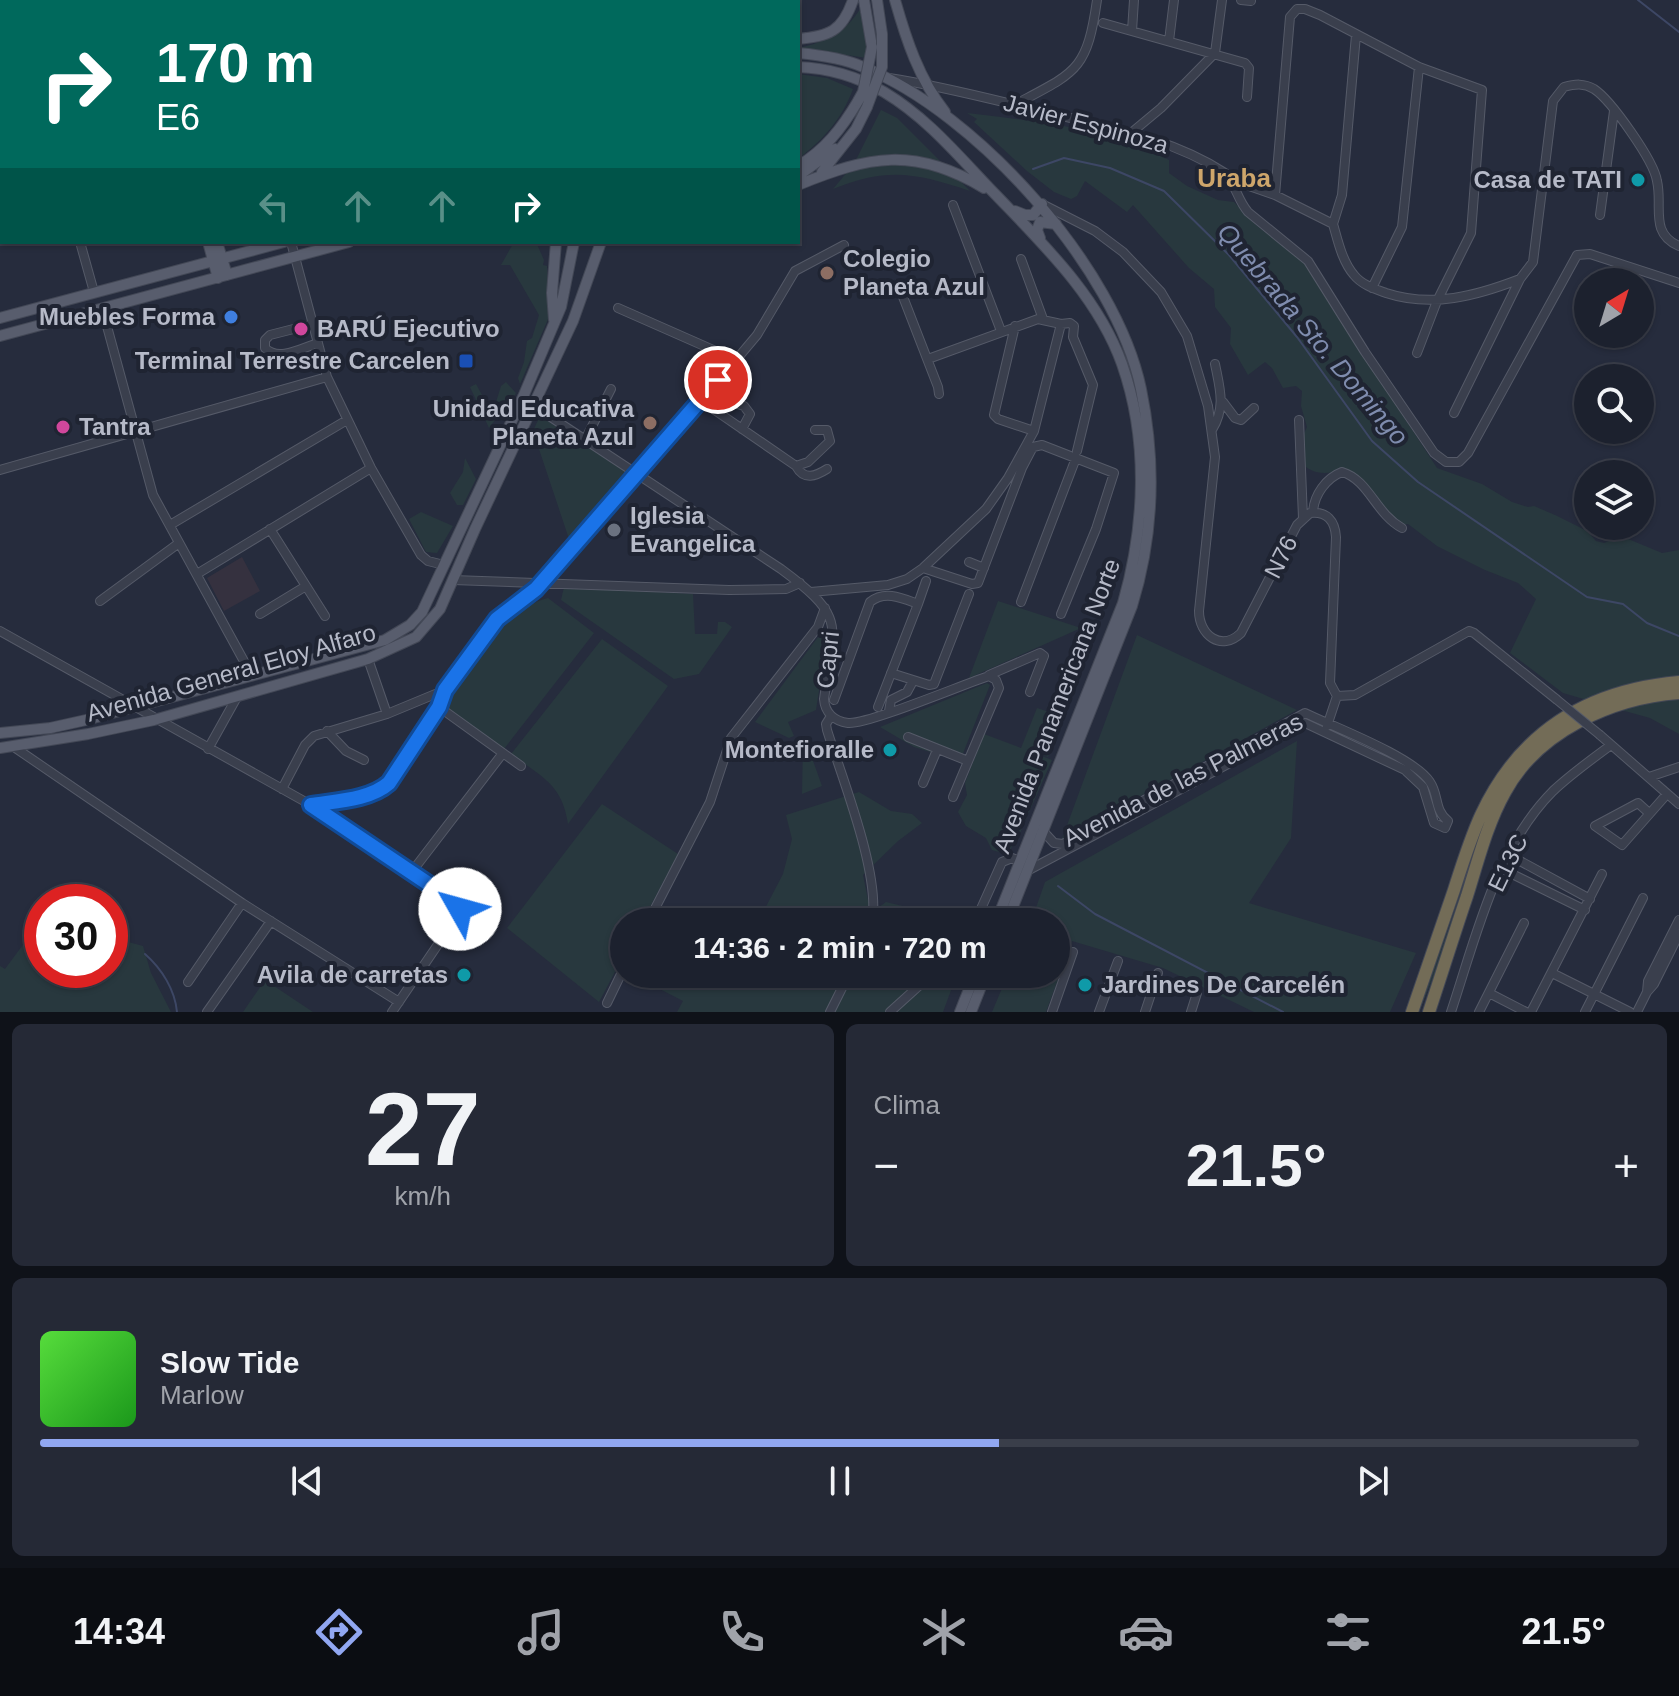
<!DOCTYPE html>
<html lang="es">
<meta charset="utf-8">
<style>
:root{--surface:#1c212e;--page:#252936;--text:#f1f3f6;--muted:#a0a3aa;--line:#3a3e4a;--accent:#91a7f1}
body{margin:0;font-family:Helvetica,sans-serif;background:var(--page);color:var(--text);height:100vh;display:flex;flex-direction:column;font-size:30px;white-space:nowrap}
*{box-sizing:border-box;margin:0}
p{font-size:26px;color:var(--muted)}
.icon{flex:none;width:44px;height:44px;fill:none;stroke:currentColor;stroke-width:2;stroke-linecap:round;stroke-linejoin:round}
.map{position:relative;height:1012px;overflow:hidden}
.details{display:flex;flex-direction:column;gap:12px;padding:12px;background:#0f1219;flex:1}
.details>*{flex:none}
.guide{position:absolute;left:0px;top:0px;width:800px;height:244px;box-shadow:0 2px 6px #0004,0 0 0 2px var(--line);background:#00695c;color:#fff;overflow:hidden}
.needle{width:52px;rotate:38deg}
.tools{position:absolute;left:1574px;top:268px;display:grid;gap:16px}
.tools a{display:grid;place-items:center;width:80px;height:80px;border-radius:50%;background:var(--surface);box-shadow:0 2px 6px #0004,0 0 0 2px var(--line);font-size:40px}
.speed{position:absolute;left:24px;top:884px;display:flex;gap:16px;font-size:40px;font-weight:700;text-align:center}
.speed>*{display:grid;place-content:center;width:104px;height:104px;border-radius:50%;background:var(--surface);box-shadow:0 2px 6px #0004,0 0 0 2px var(--line);line-height:1}
.speed .limit{border:12px solid #d22;background:#fff;color:#111}
.pin{position:absolute;display:grid;place-items:center;width:68px;height:68px;color:#fff;margin:-34px;border:4px solid #fff;border-radius:50%;box-shadow:0 2px 8px #0007}
.me{position:absolute;width:88px;margin:-44px;rotate:308deg;stroke-linejoin:round;filter:drop-shadow(0 0 6px #0008)}
.turn{display:flex;align-items:center;gap:28px;height:168px;padding:0 24px;font-size:36px}
.turn .icon{width:104px;height:104px;stroke-width:2.5}
.turn b{display:block;font-size:56px;line-height:68px}
.lanes{display:flex;align-items:center;height:76px;padding:0 24px;background:#0003;justify-content:center;gap:40px;direction:ltr}
.lanes .off{opacity:.35}
.big{font-size:60px;font-weight:800;line-height:1.1}
.details .tile{flex:1;display:flex;flex-direction:column;justify-content:center;gap:12px;min-width:0;padding:0 28px;border-radius:12px;background:var(--page)}
.details .dial{align-items:center;gap:0}
.dial b{font-size:104px;line-height:1}
.song{display:flex;align-items:center;gap:24px}
.cover{width:96px;height:96px;border-radius:12px;background:linear-gradient(135deg,hsl(110 70% 55%),hsl(120 70% 35%))}
.played{height:8px;border-radius:4px;background:linear-gradient(90deg,var(--accent) 60%,var(--line) 60%)}
.keys{display:flex;justify-content:space-around;direction:ltr}
.heat{display:flex;justify-content:space-between;align-items:center;font-size:44px;direction:ltr}
.details .tiles{flex:1;display:grid;gap:12px;grid-template-columns:1fr 1fr}
.tile:last-child{grid-column:span 2}
.trip{position:absolute;left:610px;top:908px;width:460px;height:80px;border-radius:40px;background:var(--surface);box-shadow:0 2px 6px #0004,0 0 0 2px var(--line);font-weight:800;line-height:80px;text-align:center}
.tab-bar{display:flex;height:128px;justify-content:space-around;align-items:center;background:#0b0d12;color:var(--muted)}
.tab-bar .icon{width:56px;height:56px}
.tab-bar .on{color:var(--accent)}
.tab-bar b{font-size:36px;color:var(--text)}
.map>svg:first-child{display:block}
.medical{fill:#35313f}
.green{fill:#28383e}
.lines{fill:none;stroke-linecap:round;stroke-linejoin:round}
.stream{stroke:#3d4765;stroke-width:2}
.minor-casing{stroke:#555a68;stroke-width:10}
.major-casing{stroke:#434856;stroke-width:12}
.highway-casing{stroke:#424755;stroke-width:14}
.minor{stroke:#3a3f4d;stroke-width:8}
.major{stroke:#585d6d;stroke-width:10}
.highway{stroke:#736c57;stroke-width:12}
.minor-bridge-casing{stroke:#555a68;stroke-width:10;stroke-linecap:butt}
.major-bridge-casing{stroke:#434856;stroke-width:12;stroke-linecap:butt}
.minor-bridge{stroke:#3a3f4d;stroke-width:8}
.major-bridge{stroke:#585d6d;stroke-width:10}
.route-casing{stroke:#114b97;stroke-width:20}
.route{stroke:#1a73e8;stroke-width:14}
.culture-dot{fill:#0f9aa8;stroke:#1f2432;stroke-width:3}
.education-dot{fill:#8d6e63;stroke:#1f2432;stroke-width:3}
.shop-dot{fill:#3f7fe0;stroke:#1f2432;stroke-width:3}
.hotel-dot{fill:#d1479c;stroke:#1f2432;stroke-width:3}
.transit-dot{fill:#1a4fb4;stroke:#1f2432;stroke-width:3}
.worship-dot{fill:#6b7280;stroke:#1f2432;stroke-width:3}
.labels{text-anchor:middle;stroke-width:8;stroke-linejoin:round;paint-order:stroke}
.street-label{font-size:24px;fill:#b6bac8;stroke:#1f2432}
.poi-label{font-size:24px;font-weight:bold;fill:#b6bac8;stroke:#1f2432;text-anchor:end}
.neighbourhood-label{font-size:26px;font-weight:bold;fill:#cea66b;stroke:#1f2432}
.water-label{font-size:26px;font-style:italic;fill:#7f8cae;stroke:#1f2432}
</style>
<div class="map">
<svg width="1679" height="1012" viewBox="0 0 1679 1012">
<rect width="100%" height="100%" fill="#262c3d"/>
<path class="medical" d="M242 557 260 591 224 611 207 578Z"/>
<path class="green" d="M860 9 868 45 867 58 799 48C825 42 846 32 860 9Z
M798 74 827 78 853 89C842 119 823 140 798 159Z
M881 110 897 118 970 191C915 173 889 167 833 189L854 164Z
M967 113C1038 122 1104 126 1169 160V173L1187 186 1218 200 1234 202 1256 225 1303 262 1437 468 1482 484 1512 502 1528 507 1534 506 1555 515 1587 531 1596 541 1604 543 1621 536 1662 553 1679 550V734L1650 718 1603 705C1500 743 1484 820 1456 915 1446 948 1432 980 1419 1012H1414C1427 980 1443 947 1453 914 1469 858 1481 794 1523 750 1543 729 1569 715 1594 702L1563 693 1510 653 1536 599 1518 583 1485 570 1437 546 1408 524 1391 527 1373 498 1347 472C1330 470 1320 479 1302 464L1301 440 1307 427 1301 406 1302 391 1296 386 1283 388 1272 368 1265 362 1248 375 1230 344 1231 328 1215 307 1214 289 1189 268 1133 205 1127 212 1085 181 1077 196 1071 199 1054 192 1027 171 974 122 977 119Z
M514 242H536L544 260 543 265 547 266 549 317 520 384 518 378 524 362 527 341 532 338 539 315 510 265H501Z
M506 382 516 393C510 406 498 415 489 428L470 387 476 384 488 406 496 402 501 386Z
M540 416 626 472 627 477 570 542 533 431Z
M465 458 476 479 463 505H457L450 493 463 472Z
M421 512 453 526 437 553 426 552 409 519Z
M564 587 693 594 695 634H717L718 622H725L732 627 699 674 674 679 561 600Z
M548 598 594 633 504 749 447 707C466 668 504 609 548 598Z
M998 601 1081 628 969 678Z
M1137 635 1297 710 1062 839Z
M818 637 827 639 816 710 788 722 794 736 789 738 755 722Z
M602 639 668 686 568 824C562 783 541 777 511 754Z
M987 683 990 685 960 761 914 747 880 727Z
M1037 708 1064 717 1048 757 1025 749 1052 760 1016 842 1006 854 992 850 986 838 966 826 958 812 967 795 965 783 984 734 1021 748Z
M806 741 822 786 802 794 803 742Z
M1297 741 1291 838 1249 903 1416 953 1390 1012H1254L1163 968 1072 941 1046 1012H992L1008 974H1056V922H1031L1045 882Z
M859 792 891 811 912 814 922 823 898 841 863 875 868 900 878 908 886 902 923 911 943 922H758L783 874 792 839 786 815Z
M602 804 678 854 642 922H624V955L599 1002 507 928Z
M42 919V970H110V952L121 960 117 939 143 946 151 973 171 1012H0V966L5 969Z
M631 974H957L943 1012H677L683 1001Z
M265 980 313 1012H243Z"/>
<g class="lines">
<path class="stream" d="M1638 0 1679 32
M1033 169 1064 158 1110 168 1164 191 1229 255 1297 337 1372 441 1418 482 1587 597 1623 604 1647 623 1679 636
M1058 886 1095 914 1283 1012
M145 954C162 969 175 990 177 1012"/>
<g class="minor-casing">
<path id="minor" d="M12 0 13 2
M213 0 218 2
M1241 0 1251 1
M432 2 433 0
M582 2V0
M1103 23 1245 63 1249 68 1247 97
M1132 31 1134 0
M1169 41 1174 0
M0 56H2
M889 78C942 86 994 100 1045 112 1107 127 1171 138 1225 173 1236 185 1237 199 1248 212L1308 261 1365 352 1434 453 1446 462H1459L1468 453 1577 255 1590 254 1679 283
M1016 104C1076 72 1087 71 1097 0
M1131 133 1161 108 1215 53 1222 0
M1232 180 1275 195 1333 224C1338 241 1342 261 1354 275 1362 285 1375 289 1386 293 1432 308 1476 296 1520 279
M0 188H2
M1275 195 1290 17 1297 9H1305L1320 15 1419 67 1482 90 1471 233 1437 301 1417 353
M1042 204 1095 231 1123 252 1161 292 1187 336 1208 406 1215 457 1199 611C1199 635 1221 652 1241 633L1297 525 1310 513C1327 511 1335 521 1336 537L1330 683 1337 696 1355 695 1469 631 1474 633 1556 699
M953 205 1001 331
M1600 215 1614 111
M1333 224 1342 195 1356 35
M80 242 94 292
M291 242 327 377 371 468 421 555 428 561 444 565
M1021 259 1043 319
M898 284 938 387 939 394
M1372 288 1402 227 1419 67
M102 308 153 495 251 674
M618 308 736 360
M313 324 270 335 265 340V348C278 362 302 348 318 343
M1015 326 994 415 998 419 1034 431
M928 359 1038 319 1061 324 1070 323 1074 326 1073 337 1093 385 1077 451
M700 400 796 466 808 462 830 441 827 430H815
M1223 402 1235 418 1241 420 1254 408
M708 405 722 399 744 406 750 414 742 429
M534 406 781 569C847 618 835 623 824 699 825 713 834 721 848 723 867 725 964 684 989 676L996 680 999 688 953 797
M1454 413 1520 279 1533 262 1553 101 1564 87C1575 84 1584 83 1594 89 1611 100 1654 161 1657 181 1663 206 1649 233 1679 246
M1299 420 1303 518
M1212 430C1226 407 1220 389 1215 364
M585 440 611 389
M796 466C804 481 816 476 827 469
M0 470 327 377
M1313 512C1314 495 1326 478 1342 472 1369 480 1375 513 1402 528
M170 525 347 420
M270 529 325 616
M969 562 984 568
M923 568 972 584 978 583 1022 468 1033 447 1042 445 1114 473 1096 529 1061 614
M197 574 371 468
M453 580 729 590 786 589 800 583
M811 592 888 585 907 579 923 568 986 509 1008 478 1034 431 1061 324
M100 601 179 543
M1021 602 1076 458
M918 604 926 581
M260 614 306 586
M0 631 311 805 457 903 460 909 458 915 392 1012
M368 659 387 714
M891 673 929 685 934 684 969 594
M989 675 1040 653 1044 656 1030 692
M834 700 870 602C885 590 902 598 918 604L878 707
M439 707 521 766
M889 711 891 700 907 692 913 681
M831 716 826 724 827 730C842 778 881 875 872 922
M1327 726 1337 696
M327 731 346 751 364 760
M1600 735 1679 804
M908 737 968 761
M14 747 242 903 399 1002
M208 749 237 697
M1649 777 1679 767
M923 783 937 750
M282 789 305 745 314 736 387 714 445 690
M311 805C335 801 370 800 389 783L439 707 445 690 497 619 536 589 736 360 757 335 795 271 844 245
M1649 813 1638 803 1595 826 1622 845 1667 794
M1509 855 1590 899
M417 865 503 753
M1502 869 1585 910
M1027 871 1305 723 1405 770 1423 787 1434 823 1445 828 1448 821C1434 810 1439 795 1430 782 1414 757 1334 727 1305 713L1063 844 1054 843 1043 831
M1679 920 1648 981 1647 992 1654 984 1679 934
M648 922 710 802 731 738 818 627 825 608
M975 922 1002 862 1012 858 1021 861
M1552 973 1630 1012
M188 982 242 903
M1489 993 1526 1012
M607 1003 624 968
M207 1012 271 921
M830 1012 849 974
M890 1012 932 974
M1052 1012 1073 952
M1099 1012 1118 961
M1145 1012 1158 973
M1191 1012 1197 993
M1451 1012C1476 937 1496 848 1553 791 1571 774 1592 759 1611 745
M1479 1012 1524 923
M1531 1012 1602 874
M1585 1012 1643 898
M1637 1012 1647 992"/>
</g>
<g class="major-casing">
<path id="major" d="M864 0 872 47
M877 0 882 34
M895 0C906 39 919 79 945 112
M171 2 172 0
M180 2 181 0
M798 39C829 36 842 32 853 0
M798 53C820 55 843 58 863 67 977 113 1116 268 1141 389 1156 462 1154 535 1132 606L1007 922
M798 67C829 68 858 77 884 92 929 119 960 158 996 195 1044 245 1098 297 1122 364 1149 441 1145 526 1123 603L996 922
M798 166C825 150 842 128 858 101
M822 172 856 129 867 107
M798 176 835 149
M798 185C869 156 914 146 984 188
M1015 211 1025 215H1033L1042 204
M1040 238 1037 230 1040 222 1056 224
M208 242 218 278
M217 242 227 275
M0 318 284 242
M554 320 552 293 556 242
M0 336 349 242
M0 733 50 728 86 720 385 640 410 625 422 612 523 397 561 307 574 242
M0 748 88 734 154 720 368 659 416 637 440 609 475 529 573 321 601 242
M960 1012 975 974
M971 1012 986 974"/>
</g>
<g class="highway-casing">
<path id="highway" d="M1412 1012C1426 971 1440 931 1454 890 1462 865 1470 839 1481 815 1520 731 1588 690 1679 682
M1429 1012C1442 973 1454 934 1467 896 1478 861 1487 824 1505 792 1538 731 1612 698 1679 693"/>
</g>
<use href="#minor" class="minor"/>
<use href="#major" class="major"/>
<use href="#highway" class="highway"/>
<g class="minor-bridge-casing">
<path id="minor-bridge" d="M1556 699 1600 735"/>
</g>
<g class="major-bridge-casing">
<path id="major-bridge" d="M858 101 863 92 872 47
M867 107 882 67V34"/>
</g>
<use href="#minor-bridge" class="minor-bridge"/>
<use href="#major-bridge" class="major-bridge"/>
</g>
<g class="lines">
<g class="route-casing">
<path id="route" d="M460 909 457 903 311 805C335 801 370 800 389 783L439 707 445 690 497 619 536 589 718 380"/>
</g>
<use href="#route" class="route"/>
</g>
<g class="culture-dot">
<circle cx="1638" cy="180" r="8"/>
<circle cx="890" cy="750" r="8"/>
<circle cx="464" cy="975" r="8"/>
<circle cx="1085" cy="985" r="8"/>
</g>
<g class="education-dot">
<circle cx="827" cy="273" r="8"/>
<circle cx="650" cy="423" r="8"/>
</g>
<circle class="shop-dot" cx="231" cy="317" r="8"/>
<g class="hotel-dot">
<circle cx="301" cy="329" r="8"/>
<circle cx="63" cy="427" r="8"/>
</g>
<rect class="transit-dot" x="458" y="353" width="16" height="16" rx="4"/>
<circle class="worship-dot" cx="614" cy="530" r="8"/>
<g class="labels">
<g class="street-label">
<text transform="translate(1086 124) rotate(15)" y="8">Javier Espinoza</text>
<text transform="translate(1281 557) rotate(-63)" y="8">N76</text>
<text transform="translate(828 660) rotate(-84)" y="8">Capri</text>
<text transform="translate(231 673) rotate(-16)" y="8">Avenida General Eloy Alfaro</text>
<text transform="translate(1057 706) rotate(-69)" y="8">Avenida Panamericana Norte</text>
<text transform="translate(1183 780) rotate(-27)" y="8">Avenida de las Palmeras</text>
<text transform="translate(1508 863) rotate(-64)" y="8">E13C</text>
</g>
<g class="poi-label">
<text x="1622" y="188">Casa de TATI</text>
<text x="843" y="267" text-anchor="start">Colegio<tspan x="843" dy="28">Planeta Azul</tspan></text>
<text x="215" y="325">Muebles Forma</text>
<text x="317" y="337" text-anchor="start">BARÚ Ejecutivo</text>
<text x="450" y="369">Terminal Terrestre Carcelen</text>
<text x="634" y="417">Unidad Educativa<tspan x="634" dy="28">Planeta Azul</tspan></text>
<text x="79" y="435" text-anchor="start">Tantra</text>
<text x="630" y="524" text-anchor="start">Iglesia<tspan x="630" dy="28">Evangelica</tspan></text>
<text x="874" y="758">Montefioralle</text>
<text x="448" y="983">Avila de carretas</text>
<text x="1101" y="993" text-anchor="start">Jardines De Carcelén</text>
</g>
<g class="neighbourhood-label">
<text x="1234" y="187">Uraba</text>
</g>
<g class="water-label">
<text transform="translate(1313 334) rotate(50)" y="9">Quebrada Sto. Domingo</text>
</g>
</g>
</svg>
<div class="tools">
<a><svg class="needle" viewBox="-14 -14 28 28"><path d="M0-13l5 13h-10z" fill="#e53935"/><path d="M0 13l5-13h-10z" fill="#a0a3aa"/></svg></a>
<a><svg class="icon" aria-label="search" viewBox="0 0 24 24"><circle cx="10" cy="10" r="6"/><path d="M15 15l6 6"/></svg></a>
<a><svg class="icon" aria-label="layers" viewBox="0 0 24 24"><path d="M12 4l9 5-9 5-9-5zM3 14l9 5 9-5"/></svg></a>
</div>
<div class="speed"><div class="limit">30</div></div>
<div class="pin" style="left:718px;top:380px;background:#d93025"><svg class="icon" aria-label="arrive" viewBox="0 0 24 24"><path d="M6 21V4h12l-3 4 3 4H6"/></svg></div>
<svg class="me" style="left:460px;top:909px" viewBox="-20 -20 40 40"><circle r="19" fill="#fff"/><path d="M0-13L10 11 0 6-10 11z" fill="#1a73e8"/></svg>
<div class="trip">14:36 · 2 min · 720 m</div>
<div class="guide">
<div class="turn"><svg class="icon" aria-label="right" viewBox="0 0 24 24"><path d="M7 20v-9h11M14 6l5 5-5 5"/></svg><div><b>170 m</b>E6</div></div>
<div class="lanes"><svg class="icon off" aria-label="left" viewBox="0 0 24 24"><path d="M17 20v-9H6M10 6l-5 5 5 5"/></svg><svg class="icon off" aria-label="ahead" viewBox="0 0 24 24"><path d="M12 20V5M6 11l6-6 6 6"/></svg><svg class="icon off" aria-label="ahead" viewBox="0 0 24 24"><path d="M12 20V5M6 11l6-6 6 6"/></svg><svg class="icon" aria-label="right" viewBox="0 0 24 24"><path d="M7 20v-9h11M14 6l5 5-5 5"/></svg></div>
</div>
</div>
<section class="details">
<div class="tiles">
<div class="tile dial"><b>27</b><p>km/h</p></div>
<div class="tile"><p>Clima</p>
<div class="heat"><a>−</a><b class="big">21.5°</b><a>+</a></div>
</div>
<div class="tile">
<div class="song"><i class="cover"></i><div><b>Slow Tide</b><p>Marlow</p></div></div>
<div class="played"></div>
<div class="keys"><svg class="icon" aria-label="previous" viewBox="0 0 24 24"><path d="M18 5L8 12l10 7zM5 5v14"/></svg><svg class="icon" aria-label="pause" viewBox="0 0 24 24"><path d="M8 5v14M16 5v14"/></svg><svg class="icon" aria-label="next" viewBox="0 0 24 24"><path d="M6 5l10 7-10 7zM19 5v14"/></svg></div>
</div>
</div>
</section>
<nav class="tab-bar">
<b>14:34</b>
<svg class="icon on" aria-label="directions" viewBox="0 0 24 24"><path d="M12 3l9 9-9 9-9-9zM9 14v-3h6M13 9l2 2-2 2"/></svg>
<svg class="icon" aria-label="music" viewBox="0 0 24 24"><path d="M9 18V5l10-2v13"/><circle cx="6" cy="18" r="3"/><circle cx="16" cy="16" r="3"/></svg>
<svg class="icon" aria-label="phone" viewBox="0 0 24 24"><path d="M5 4h4l2 5-3 2q2 4 5 5l2-3 5 2v4C11 20 4 13 5 4z"/></svg>
<svg class="icon" aria-label="climate" viewBox="0 0 24 24"><path d="M12 3v18M4 7l16 10M4 17L20 7"/></svg>
<svg class="icon" aria-label="car" viewBox="0 0 24 24"><path d="M5 17H2v-5l4-1 3-4h7l3 4 3 1v5h-3M9 17h6M6 11h13"/><circle cx="7" cy="17" r="2"/><circle cx="17" cy="17" r="2"/></svg>
<svg class="icon" aria-label="filters" viewBox="0 0 24 24"><path d="M4 7h16M4 17h16"/><circle cx="9" cy="7" r="2"/><circle cx="15" cy="17" r="2"/></svg>
<b>21.5°</b>
</nav>
